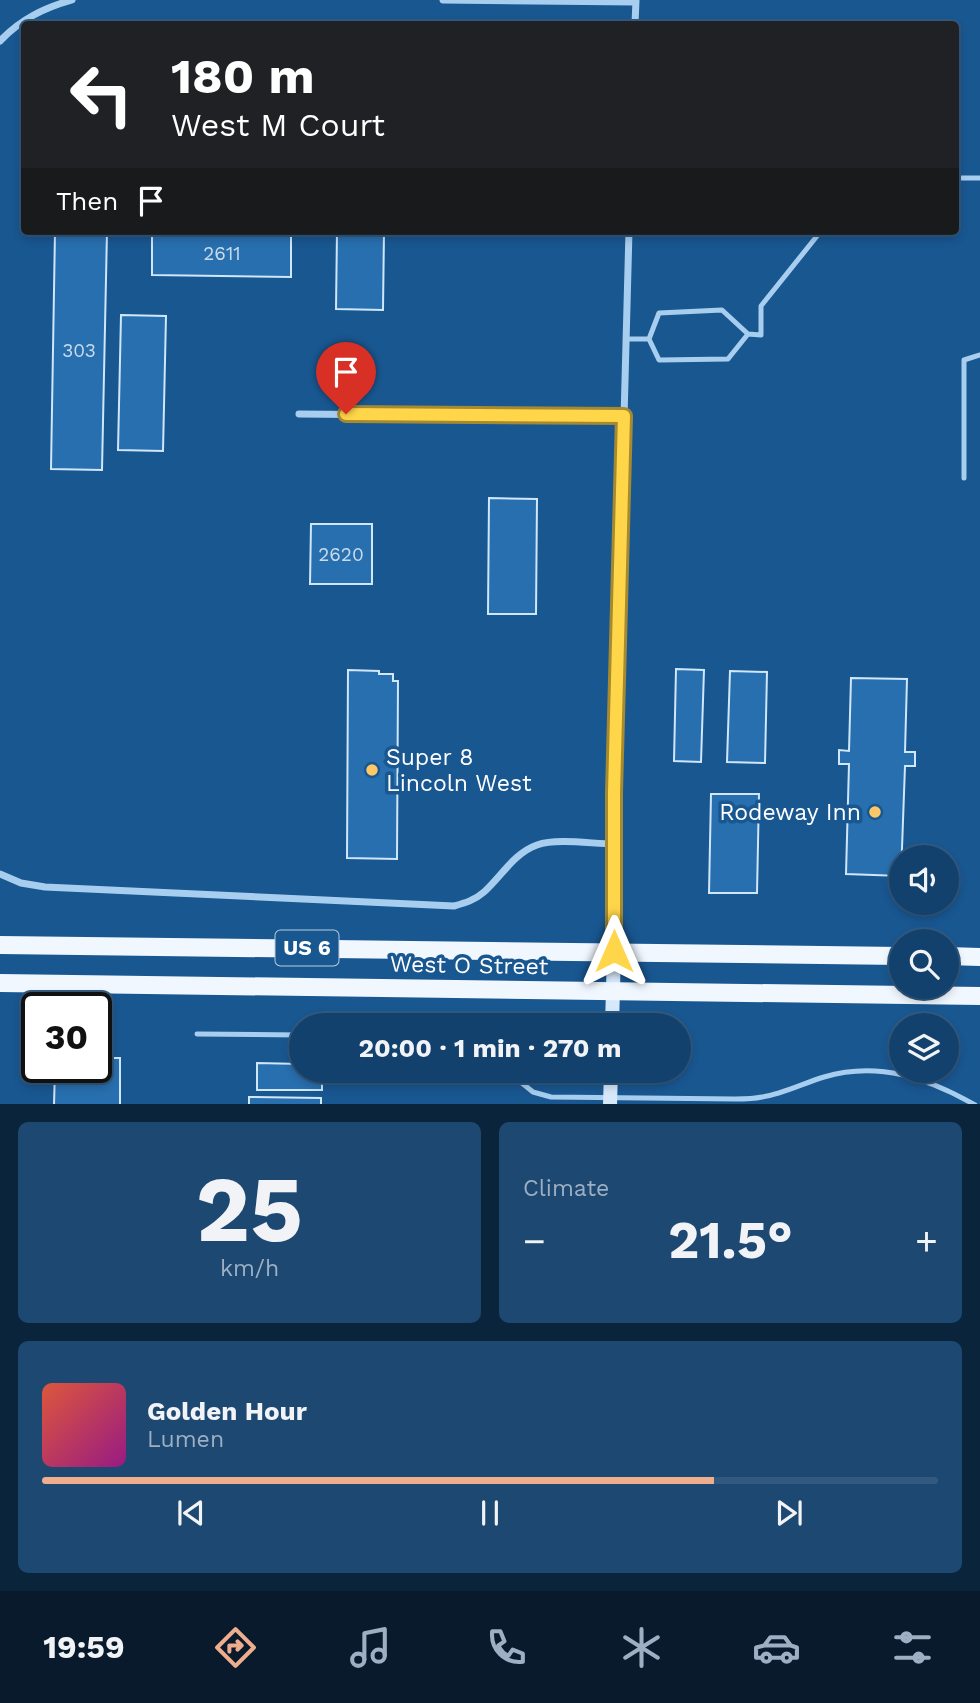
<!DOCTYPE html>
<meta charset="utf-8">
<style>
:root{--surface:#13416d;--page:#1c4872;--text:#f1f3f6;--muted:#9dafc2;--line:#325a80;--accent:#eead8d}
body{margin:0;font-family:"Work Sans",sans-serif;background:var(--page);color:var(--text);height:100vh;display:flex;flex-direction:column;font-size:26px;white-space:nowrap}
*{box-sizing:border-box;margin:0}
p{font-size:23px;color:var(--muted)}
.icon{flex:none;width:38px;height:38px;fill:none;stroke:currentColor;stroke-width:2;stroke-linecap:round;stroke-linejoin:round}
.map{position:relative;height:1104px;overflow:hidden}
.side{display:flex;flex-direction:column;gap:18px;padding:18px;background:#0a243c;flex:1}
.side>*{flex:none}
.guide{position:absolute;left:21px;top:21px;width:938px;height:214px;border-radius:7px;box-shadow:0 4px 10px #0003,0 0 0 2px var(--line);background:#202124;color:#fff;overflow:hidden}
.tools{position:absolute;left:889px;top:845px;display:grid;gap:14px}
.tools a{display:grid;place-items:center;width:70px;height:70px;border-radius:50%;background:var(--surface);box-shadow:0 4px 10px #0003,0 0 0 2px var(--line);font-size:35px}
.speed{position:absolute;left:21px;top:992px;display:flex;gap:14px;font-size:35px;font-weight:700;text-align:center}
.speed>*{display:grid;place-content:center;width:91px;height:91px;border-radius:50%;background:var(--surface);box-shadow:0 4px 10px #0003,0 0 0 2px var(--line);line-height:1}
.speed .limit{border:4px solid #111;border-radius:10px;background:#fff;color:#111}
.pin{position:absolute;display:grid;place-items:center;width:60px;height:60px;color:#fff;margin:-72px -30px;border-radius:50% 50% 50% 0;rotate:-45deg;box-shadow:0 0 7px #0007}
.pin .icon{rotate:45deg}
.me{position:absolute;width:77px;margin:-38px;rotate:0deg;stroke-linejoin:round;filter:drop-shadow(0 0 5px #0008)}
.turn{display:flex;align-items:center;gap:24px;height:147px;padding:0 35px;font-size:32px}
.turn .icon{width:91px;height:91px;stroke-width:2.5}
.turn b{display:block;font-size:49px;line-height:60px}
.then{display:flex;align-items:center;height:66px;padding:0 35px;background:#0003;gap:14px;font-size:26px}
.big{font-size:52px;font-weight:700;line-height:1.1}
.side .widget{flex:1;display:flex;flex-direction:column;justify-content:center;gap:10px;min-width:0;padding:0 24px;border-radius:10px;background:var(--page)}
.side .dial{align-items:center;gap:0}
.dial b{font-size:91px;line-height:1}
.song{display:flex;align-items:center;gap:21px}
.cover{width:84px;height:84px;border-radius:10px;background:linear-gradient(135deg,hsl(10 70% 55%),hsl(310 70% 35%))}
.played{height:7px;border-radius:4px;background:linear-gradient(90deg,var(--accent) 75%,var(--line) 75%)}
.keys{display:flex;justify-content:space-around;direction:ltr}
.heat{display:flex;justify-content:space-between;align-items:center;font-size:38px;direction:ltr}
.side .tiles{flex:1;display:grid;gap:18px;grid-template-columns:1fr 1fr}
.widget:last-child{grid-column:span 2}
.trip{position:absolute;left:289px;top:1013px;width:402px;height:70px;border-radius:35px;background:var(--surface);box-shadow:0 4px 10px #0003,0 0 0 2px var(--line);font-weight:700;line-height:70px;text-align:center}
.dock{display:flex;height:112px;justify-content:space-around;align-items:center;background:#081a2c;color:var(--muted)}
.dock .icon{width:49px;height:49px}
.dock .on{color:var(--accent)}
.dock b{font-size:32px;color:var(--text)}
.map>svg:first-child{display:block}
.building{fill:#286faf;stroke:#cfe6fb;stroke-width:2}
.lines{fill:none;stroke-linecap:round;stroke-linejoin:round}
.lane{stroke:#a8ceef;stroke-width:5}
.street{stroke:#a8ceef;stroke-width:7}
.secondary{stroke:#d6e9fb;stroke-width:14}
.primary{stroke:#f0f7ff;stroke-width:18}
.route-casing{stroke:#a68a30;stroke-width:18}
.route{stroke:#ffd54a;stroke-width:12}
.poi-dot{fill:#ffc766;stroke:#195791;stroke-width:2.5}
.labels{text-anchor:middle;stroke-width:7;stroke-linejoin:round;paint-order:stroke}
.number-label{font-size:19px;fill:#c9dbeb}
.shield{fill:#195791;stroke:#bacdde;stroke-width:2}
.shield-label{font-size:21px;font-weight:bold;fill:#fff}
.poi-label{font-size:23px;fill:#fff;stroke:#195791;text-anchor:start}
.street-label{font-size:23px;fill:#fff;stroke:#195791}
</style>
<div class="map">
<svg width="980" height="1105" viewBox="0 0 980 1105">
<rect width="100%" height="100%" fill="#195791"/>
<path class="building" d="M55 231H107L102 470 51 469Z
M152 231H291V277L152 275Z
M337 231H384L383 310 336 309Z
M121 315 166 316 163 451 118 450Z
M489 498 537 499 536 614H488Z
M311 524H372V584H310Z
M676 669 704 670 701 762 674 761Z
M348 670 379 671V674H393V681H398L397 859 347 858Z
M730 671 767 672 765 763 727 762Z
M851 678 907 679 905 752H915V766H905L901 876 846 874 849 764H839V750L849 751Z
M711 794H759L757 893H709Z
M96 1058H120V1105H54L55 1068H96Z
M257 1063 301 1064V1071H322V1090H257Z
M249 1097 321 1098V1105H249Z"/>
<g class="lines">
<path class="lane" d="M956 178H980
M722 310 748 334 728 359 659 360 649 339 659 313Z
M748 334 761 335V306L821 231
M627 339H649
M964 478V360L980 355
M197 1034 301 1035
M507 1071 533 1092 551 1097 735 1099C744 1099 753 1099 762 1097 783 1094 804 1083 824 1077 878 1061 928 1078 975 1105"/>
<path class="street" d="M443 0 636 2
M635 24 636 0
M0 41C21 19 44 8 72 0
M299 414 624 417
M0 874 21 883 45 887 454 906C465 903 475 900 484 892 501 877 514 853 537 845 558 838 592 844 615 844
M614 951V793L629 231"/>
<path class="secondary" d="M612 1026 614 951
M610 1105 611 1071"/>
<path class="primary" d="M0 945 901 956
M947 956 980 957
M0 983 980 996"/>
</g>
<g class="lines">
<g class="route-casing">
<path id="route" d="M346 414 624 416 614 793V951"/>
</g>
<use href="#route" class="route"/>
</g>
<g class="poi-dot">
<circle cx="372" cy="770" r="7"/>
<circle cx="875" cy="812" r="7"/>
</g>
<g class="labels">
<g class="number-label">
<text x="222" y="260">2611</text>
<text x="79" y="357">303</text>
<text x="341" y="561">2620</text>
</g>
<rect class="shield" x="275.5" y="930.5" width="63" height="35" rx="5"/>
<g class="shield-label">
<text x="307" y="955">US 6</text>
</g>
<g class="poi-label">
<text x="386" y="765">Super 8<tspan x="386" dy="26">Lincoln West</tspan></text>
<text x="861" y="820" text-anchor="end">Rodeway Inn</text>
</g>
<g class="street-label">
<text transform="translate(469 965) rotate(1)" y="8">West O Street</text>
</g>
</g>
</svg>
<div class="tools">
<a><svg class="icon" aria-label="sound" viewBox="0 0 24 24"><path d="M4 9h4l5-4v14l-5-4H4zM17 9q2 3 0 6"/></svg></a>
<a><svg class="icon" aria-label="search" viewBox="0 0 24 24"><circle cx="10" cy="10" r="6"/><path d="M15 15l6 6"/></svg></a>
<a><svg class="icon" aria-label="layers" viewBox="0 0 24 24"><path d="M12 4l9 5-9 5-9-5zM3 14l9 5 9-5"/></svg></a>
</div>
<div class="speed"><div class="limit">30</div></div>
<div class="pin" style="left:346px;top:414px;background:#d93025"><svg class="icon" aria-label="arrive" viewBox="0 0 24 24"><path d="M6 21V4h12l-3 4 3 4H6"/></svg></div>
<svg class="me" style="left:614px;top:951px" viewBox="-20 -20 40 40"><path d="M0-17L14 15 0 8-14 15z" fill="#ffd54a" stroke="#fff" stroke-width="4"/></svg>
<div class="trip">20:00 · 1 min · 270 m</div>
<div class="guide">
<div class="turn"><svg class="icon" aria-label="left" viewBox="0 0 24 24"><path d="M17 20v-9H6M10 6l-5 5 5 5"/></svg><div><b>180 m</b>West M Court</div></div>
<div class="then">Then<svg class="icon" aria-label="arrive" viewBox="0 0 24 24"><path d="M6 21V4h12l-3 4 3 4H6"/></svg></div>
</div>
</div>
<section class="side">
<div class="tiles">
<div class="widget dial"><b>25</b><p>km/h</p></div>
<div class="widget"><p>Climate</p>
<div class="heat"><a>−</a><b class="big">21.5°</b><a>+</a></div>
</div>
<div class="widget">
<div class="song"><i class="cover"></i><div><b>Golden Hour</b><p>Lumen</p></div></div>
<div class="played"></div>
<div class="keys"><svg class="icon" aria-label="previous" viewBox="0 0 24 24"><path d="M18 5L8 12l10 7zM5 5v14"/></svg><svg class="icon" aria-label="pause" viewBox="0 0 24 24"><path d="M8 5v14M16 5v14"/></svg><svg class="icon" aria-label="next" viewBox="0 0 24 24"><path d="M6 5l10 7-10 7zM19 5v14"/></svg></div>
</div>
</div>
</section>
<nav class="dock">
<b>19:59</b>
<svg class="icon on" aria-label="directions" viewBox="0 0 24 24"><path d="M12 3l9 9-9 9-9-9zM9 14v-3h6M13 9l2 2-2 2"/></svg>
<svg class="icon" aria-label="music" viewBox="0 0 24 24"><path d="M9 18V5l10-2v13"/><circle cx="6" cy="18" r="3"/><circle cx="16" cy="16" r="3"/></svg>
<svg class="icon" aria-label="phone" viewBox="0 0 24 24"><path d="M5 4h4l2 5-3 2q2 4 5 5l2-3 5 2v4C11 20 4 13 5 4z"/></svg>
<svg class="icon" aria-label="climate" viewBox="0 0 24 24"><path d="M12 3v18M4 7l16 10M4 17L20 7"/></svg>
<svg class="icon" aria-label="car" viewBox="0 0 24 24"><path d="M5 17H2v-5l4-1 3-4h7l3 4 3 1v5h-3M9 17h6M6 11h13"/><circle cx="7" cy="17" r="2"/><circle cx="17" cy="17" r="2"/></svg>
<svg class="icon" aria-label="filters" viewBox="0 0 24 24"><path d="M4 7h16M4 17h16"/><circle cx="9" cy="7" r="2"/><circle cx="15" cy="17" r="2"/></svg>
</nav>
